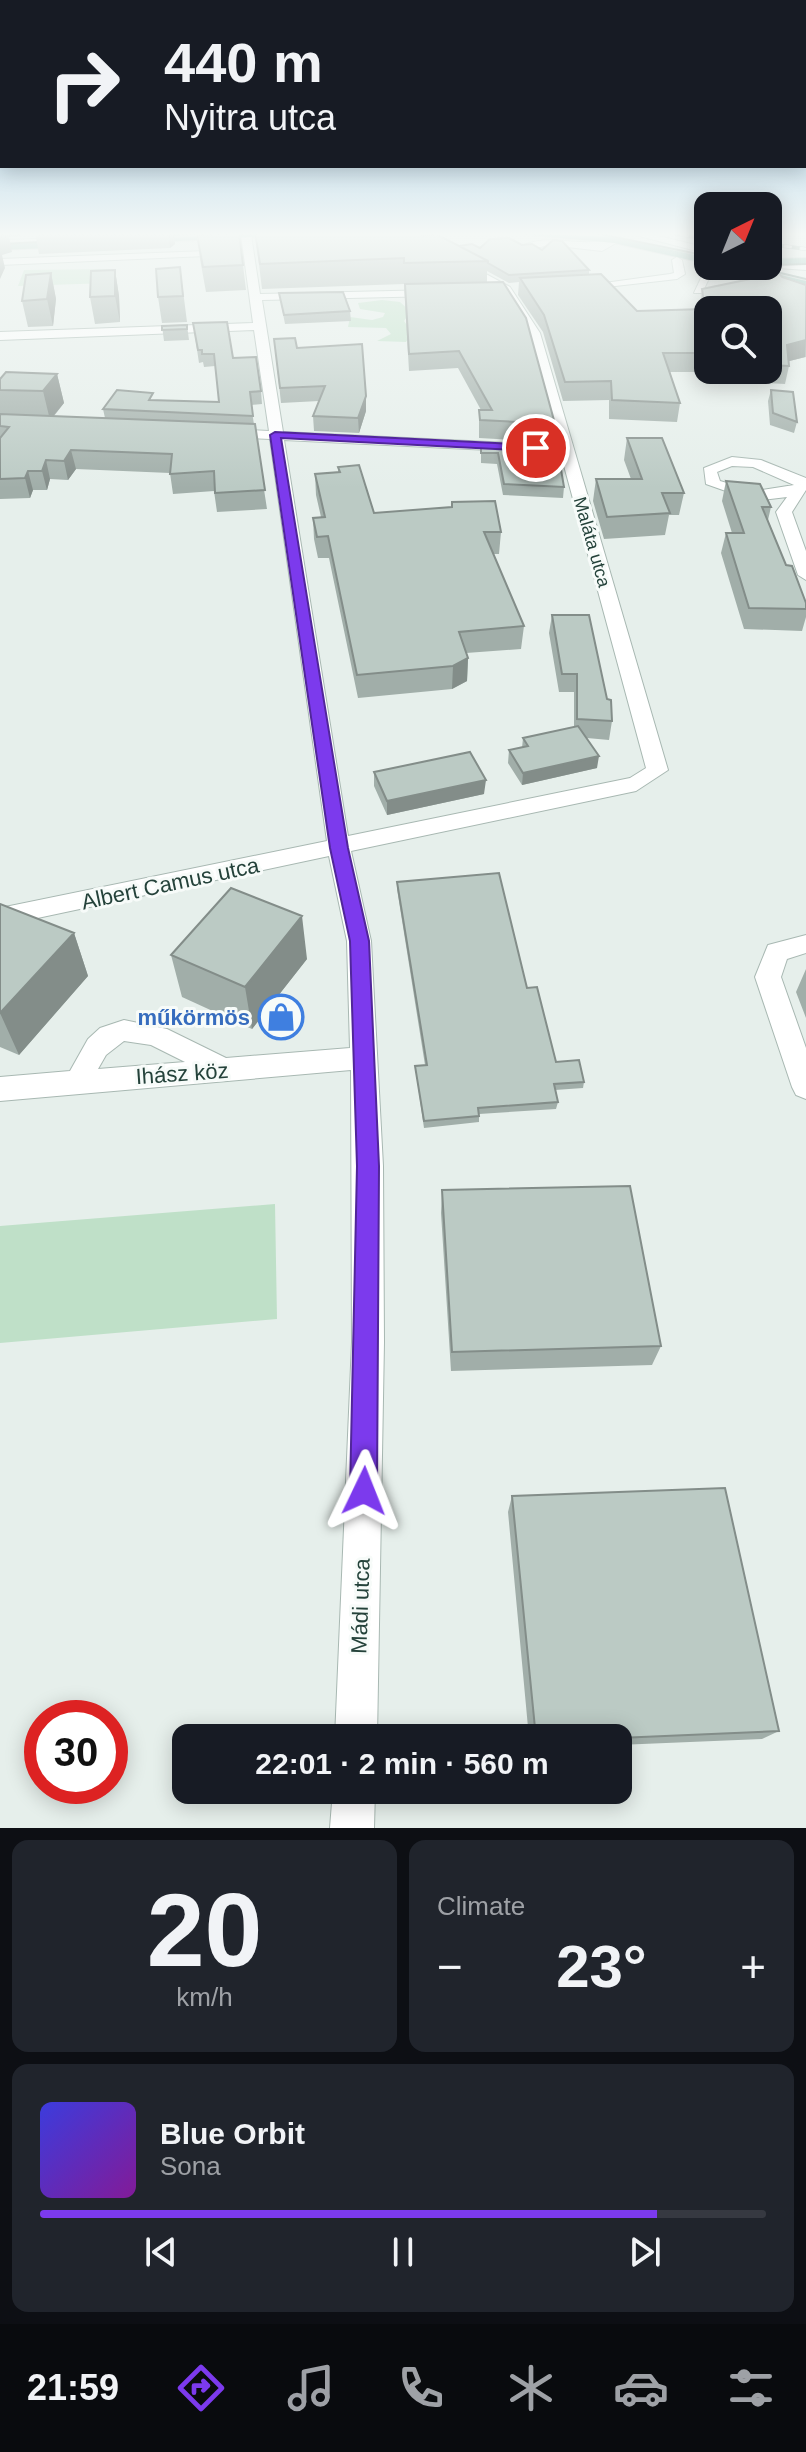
<!DOCTYPE html>
<meta charset="utf-8">
<style>
:root{--surface:#171b24;--page:#20242c;--text:#f1f3f6;--muted:#9ea1a6;--line:#363941;--accent:#7c3aed}
body{margin:0;font-family:Arial,sans-serif;background:var(--page);color:var(--text);height:100vh;display:flex;flex-direction:column;font-size:30px;white-space:nowrap}
*{box-sizing:border-box;margin:0}
p{font-size:26px;color:var(--muted)}
.icon{flex:none;width:44px;height:44px;fill:none;stroke:currentColor;stroke-width:2;stroke-linecap:round;stroke-linejoin:round}
.map{position:relative;height:1828px;overflow:hidden}
.panel{display:flex;flex-direction:column;gap:12px;padding:12px;background:#0d0f14;flex:1}
.panel>*{flex:none}
.hud{position:absolute;left:0px;top:0px;width:806px;height:168px;box-shadow:0 4px 20px #0003;background:#171b24;color:var(--text);overflow:hidden}
.needle{width:52px;rotate:43deg}
.fabs{position:absolute;left:694px;top:192px;display:grid;gap:16px}
.fabs a{display:grid;place-items:center;width:88px;height:88px;border-radius:16px;background:var(--surface);box-shadow:0 4px 20px #0003;font-size:40px}
.speed{position:absolute;left:24px;top:1700px;display:flex;gap:16px;font-size:40px;font-weight:700;text-align:center}
.speed>*{display:grid;place-content:center;width:104px;height:104px;border-radius:50%;background:var(--surface);box-shadow:0 4px 20px #0003;line-height:1}
.speed .limit{border:12px solid #d22;background:#fff;color:#111}
.pin{position:absolute;display:grid;place-items:center;width:68px;height:68px;color:#fff;margin:-34px;border:4px solid #fff;border-radius:50%;box-shadow:0 2px 8px #0007}
.me{position:absolute;width:88px;margin:-44px;rotate:2deg;stroke-linejoin:round;filter:drop-shadow(0 0 6px #0008)}
.turn{display:flex;align-items:center;gap:28px;height:168px;padding:0 32px;font-size:36px}
.turn .icon{width:104px;height:104px;stroke-width:2.5}
.turn b{display:block;font-size:56px;line-height:68px}
.big{font-size:60px;font-weight:600;line-height:1.1}
.panel .tile{flex:1;display:flex;flex-direction:column;justify-content:center;gap:12px;min-width:0;padding:0 28px;border-radius:16px;background:var(--page)}
.panel .dial{align-items:center;gap:0}
.dial b{font-size:104px;line-height:1}
.song{display:flex;align-items:center;gap:24px}
.cover{width:96px;height:96px;border-radius:12px;background:linear-gradient(135deg,hsl(240 70% 55%),hsl(290 70% 35%))}
.played{height:8px;border-radius:4px;background:linear-gradient(90deg,var(--accent) 85%,var(--line) 85%)}
.keys{display:flex;justify-content:space-around;direction:ltr}
.heat{display:flex;justify-content:space-between;align-items:center;font-size:44px;direction:ltr}
.panel .tiles{flex:1;display:grid;gap:12px;grid-template-columns:1fr 1fr}
.tile:last-child{grid-column:span 2}
.trip{position:absolute;left:172px;top:1724px;width:460px;height:80px;border-radius:16px;background:var(--surface);box-shadow:0 4px 20px #0003;font-weight:600;line-height:80px;text-align:center}
.tab-bar{display:flex;height:128px;justify-content:space-around;align-items:center;background:#090b0e;color:var(--muted)}
.tab-bar .icon{width:56px;height:56px}
.tab-bar .selected{color:var(--accent)}
.tab-bar b{font-size:36px;color:var(--text)}
.map>svg:first-child{display:block}
.green{fill:#bfe0c8}
.lines{fill:none;stroke-linecap:round;stroke-linejoin:round}
.minor-casing{stroke:#a8b8b2;stroke-width:2}
.major-casing{stroke:#c2cac8;stroke-width:2}
.minor{fill:#fff;fill-rule:evenodd}
.major{fill:#6aa596;fill-rule:evenodd}
.tram{stroke:#5f7d75;stroke-width:2}
.rail-casing{stroke:#5f7d75;stroke-width:4}
.rail{stroke:#f7fbf9;stroke-width:3;stroke-dasharray:8;stroke-linecap:butt}
.wall{fill:#a1aea9;fill-rule:evenodd}
.shaded-wall{fill:#838d89}
.building{fill:#bbcac4;stroke:#838d89;stroke-width:2}
.route{fill:#7c3aed;stroke:#51269a;stroke-width:2}
.labels{text-anchor:middle;stroke-width:6;stroke-linejoin:round;paint-order:stroke}
.far-street-label{font-size:18px;fill:#24423a;stroke:#f7fbf9}
.street-label{font-size:22px;fill:#24423a;stroke:#f7fbf9}
.shop-label{font-size:22px;font-weight:bold;fill:#366cbe;stroke:#f7fbf9;text-anchor:end}
</style>
<div class="map">
<svg width="806" height="1828" viewBox="0 0 806 1828">
<rect width="100%" height="100%" fill="#e6efeb"/>
<path class="green" d="M110 269 109 283 18 286 24 270Z
M382 300 400 302 411 312 404 321 412 332 406 342 377 341 391 334 386 328 348 327 350 317 372 320 383 317 385 313 360 309 358 303Z
M275 1204 277 1319 0 1343V1226Z"/>
<g class="lines">
<g class="minor-casing">
<path id="minor" d="M229 232 143 239 138 236 161 232Z
M246 232 251 235 260 294 436 290 442 293 436 296 262 300 283 432 511 443 518 447 511 451 284 440 348 836 630 778 646 768 528 333 502 291 411 242 405 232H415L419 238 510 287 540 333 668 770 636 791 351 851 371 941 383 1166 384 1342 377 1738H335L352 1342 351 1070 0 1101V1077L70 1071 88 1039 100 1028 124 1020 167 1029 226 1058 350 1048 347 941 329 856 0 926V908L327 841 270 439 224 437 217 433 224 429 269 431 254 330 0 340V332L253 323 241 235ZM124 1041 151 1045 185 1062 98 1069 106 1055Z
M624 232H642L708 248V254Z
M614 237 618 242 602 251 549 245 523 251 518 248C550 230 581 251 614 237Z
M74 238 70 243 0 246V240Z
M233 250 229 255 0 265V259Z
M677 257 682 260 685 274 677 279 580 290 575 287 670 274 674 273 672 260Z
M768 262 806 264V270L764 267Z
M708 263 715 266 702 293H694Z
M732 457 761 460 806 478V490L792 512 806 551V580L798 575 776 512 787 497 754 501 706 484 704 468ZM732 466 753 467 794 485 755 491 720 481 717 472Z
M806 935V953L787 959 781 977 806 1048V1099L796 1095 792 1087 755 977 768 945Z
M333 1790H375L374 1828H330Z"/>
</g>
<g class="major-casing">
<path id="major" d="M262 232H343L142 243 137 240Z
M496 232 614 237 708 258V264L614 243Z
M74 242 70 247 0 250V244Z
M806 258V264L768 265V259Z
M725 266H743L806 281V287Z"/>
</g>
<use href="#minor" class="minor"/>
<use href="#major" class="major"/>
<path class="tram" d="M590 232 708 256
M152 236 240 232
M0 244 60 241
M774 265 806 264
M751 266 806 279"/>
<g class="rail-casing">
<path id="rail" d="M665 232 708 239
M768 244 806 249"/>
</g>
<use href="#rail" class="rail"/>
</g>
<path class="wall" d="M35 232H173L175 244 170 248 39 254Z
M198 232H222L243 265 246 290 206 292 200 259Z
M255 232 424 236 459 246 480 248 522 245 589 270V274L637 311 700 309 702 289 782 277 806 285V357L789 361V366L785 384 709 380 708 372H670L680 403 677 422 609 419V400L563 401 543 332 518 295 519 282 509 283 487 271V283L555 424 554 442 479 438V410H481L458 368 409 371 404 284 262 289ZM708 310H768V370H708Z
M180 267 187 322 162 323 158 297Z
M115 270 119 296 120 322 95 324 90 297Z
M51 273 56 299 53 326 28 327 22 301Z
M279 293 350 311 351 321 285 324Z
M193 323 233 358 261 391 262 404 251 405 267 509 217 512 214 491 173 494 170 473 76 469 68 480 50 479 47 490H33L30 498 0 499V379L57 374 64 403 54 416 105 418 103 409 154 400 219 402 215 366 204 367 203 362 199 363Z
M187 325 189 340 164 341 162 326Z
M274 339 297 348 366 411 359 433 314 431 313 416 319 401 281 403Z
M771 390 797 422 794 433 770 425 768 401Z
M627 438 684 493 679 515H669L665 535 604 539 593 501 596 479H631L624 460Z
M481 443 564 487 563 498 503 495 497 464 481 463Z
M338 467 374 513 451 507 452 502 501 532 499 554H493L524 626 521 649 466 653 468 658 467 681 452 689 358 698 329 558H318L314 539 313 518 321 517 316 495 315 474 338 472Z
M726 481 771 507 768 520 786 565 806 603V617L802 631 744 629 721 553 726 533H732L722 501Z
M552 615 607 699 612 721 609 740 587 738 597 768 522 785 508 763 509 750 522 748 523 738 574 727V692H559L549 633Z
M374 772 484 794 387 815 374 786Z
M397 882 527 988 556 1062 584 1082 583 1088 555 1090 558 1102 556 1109 479 1114V1122L424 1128 415 1066 425 1065 397 889Z
M0 904 74 933 88 976 19 1055 0 1047Z
M171 955 307 959 252 1029 182 997Z
M806 969V1018L796 992Z
M442 1190 661 1346 652 1365 451 1371 441 1213Z
M512 1496 779 1731 762 1739 618 1745V1738H529L508 1512Z"/>
<path class="shaded-wall" d="M0 232H22L20 236 9 237 12 252 2 255 5 268 0 279Z
M168 232H173L175 244 170 248Z
M115 270 119 296 120 322 115 296Z
M51 273 56 299 53 326 47 299Z
M806 340 805 357 782 363 787 345Z
M57 374 64 403 50 420 43 391Z
M366 396V411L359 433 358 418Z
M71 450 76 469 68 480 64 461Z
M46 460 50 479 47 490 42 471Z
M28 471 33 490 30 498 25 478Z
M468 658 467 681 452 689 453 666Z
M599 756 597 768 522 785 523 773Z
M486 780 484 794 387 815V801Z
M302 916 307 959 252 1029 245 987Z
M74 933 88 976 19 1055 0 1013Z"/>
<path class="building" d="M255 232H415L424 236 436 234 488 261 404 263V258L260 264Z
M239 233 243 265 203 267 197 235Z
M509 238 522 245 532 244 542 250 553 240 562 241 589 270 509 275 488 263V261L459 246 472 244 480 248 490 239Z
M180 267 183 296 158 297 156 269Z
M115 270V296L90 297 91 271Z
M51 273 47 299 22 301 26 275Z
M779 273 782 277 806 285V340L787 345 789 366 768 365V310H708V353H663L680 403 612 400 611 381 565 382 544 315 520 278 601 274 637 311 705 309 702 289Z
M503 282 526 318 555 424 480 420 479 410H492L459 351 409 354 405 284Z
M343 292 350 311 284 315 279 293Z
M227 322 233 358 256 357 261 391 250 392 253 416 103 409 117 390 153 393 149 400 219 402 214 354H202V350H198L193 323Z
M187 325V329L162 330V326Z
M295 338 297 348 362 344 366 396 358 418 313 416 325 386 280 388 274 339Z
M6 372 57 374 43 391 0 390V379Z
M771 390 793 392 797 422 773 413Z
M0 414 255 424 265 490 215 493 214 471 170 474 172 454 71 450 64 461 46 460 42 471H28L25 478 0 479V438L9 427 0 426Z
M627 438H662L684 493H662L670 513 607 517 596 479H642Z
M481 443 557 446 564 487 504 484 498 453H481Z
M359 465 374 513 452 507V502L495 501 501 532H484L524 626 459 632 468 658 453 666 357 675 328 536 317 537 313 518 325 517 315 474 340 472 338 467Z
M726 481 760 484 771 507H762L786 565 792 566 806 603V609L749 608 726 533H744Z
M552 615H589L607 699 611 700 612 721 577 719V674H562Z
M578 726 599 756 523 773 509 750 528 746 523 738Z
M470 752 486 780 387 801 374 772Z
M499 873 527 988 537 987 556 1062 579 1060 584 1082 554 1084 558 1102 478 1108 479 1116 424 1121 415 1066 427 1065 397 882Z
M231 888 302 916 245 987 171 955Z
M0 904 74 933 0 1013Z
M630 1186 661 1346 452 1352 442 1190Z
M725 1488 779 1731 618 1738H536L512 1496Z"/>
<linearGradient id="sky" x2="0" y2="1"><stop stop-color="#84bce0"/><stop offset="0.48" stop-color="#f4f8f6"/><stop offset="1" stop-color="#f4f8f6" stop-opacity="0"/></linearGradient>
<rect width="806" height="488" fill="url(#sky)"/>
<path class="route" d="M275 432 536 445 541 448 536 451 281 438 348 848 369 941 379 1166 377 1491 373 1500 364 1504 354 1500 350 1491 357 1166 350 941 330 848 270 435Z"/>
<defs>
<g id="shop-ring" transform="scale(2.3)"><circle r="9.5" fill="#f7fbf9" stroke="#3f7fe0" stroke-width="1.5"/><path d="M-5-2.5h2.3a2.7 3.5 0 0 1 5.4 0H5L5.5 6h-11ZM-1.5-2.5h3a1.5 2.3 0 0 0-3 0Z" fill="#3f7fe0"/></g>
</defs>
<g fill-rule="evenodd">
<use href="#shop-ring" x="281" y="1017"/>
</g>
<g class="labels">
<g class="far-street-label">
<text transform="translate(592 542) rotate(74)" y="6">Maláta utca</text>
</g>
<g class="street-label">
<text transform="translate(170 883) rotate(-12)" y="8">Albert Camus utca</text>
<text transform="translate(182 1073) rotate(-4)" y="8">Ihász köz</text>
<text transform="translate(360 1606) rotate(-88)" y="8">Mádi utca</text>
</g>
<g class="shop-label">
<text x="250" y="1025">műkörmös</text>
</g>
</g>
</svg>
<div class="fabs">
<a><svg class="needle" viewBox="-14 -14 28 28"><path d="M0-13l5 13h-10z" fill="#e53935"/><path d="M0 13l5-13h-10z" fill="#9ea1a6"/></svg></a>
<a><svg class="icon" aria-label="search" viewBox="0 0 24 24"><circle cx="10" cy="10" r="6"/><path d="M15 15l6 6"/></svg></a>
</div>
<div class="speed"><div class="limit">30</div></div>
<div class="pin" style="left:536px;top:448px;background:#d93025"><svg class="icon" aria-label="arrive" viewBox="0 0 24 24"><path d="M6 21V4h12l-3 4 3 4H6"/></svg></div>
<svg class="me" style="left:364px;top:1491px" viewBox="-20 -20 40 40"><path d="M0-17L14 15 0 8-14 15z" fill="#7c3aed" stroke="#fff" stroke-width="4"/></svg>
<div class="trip">22:01 · 2 min · 560 m</div>
<div class="hud">
<div class="turn"><svg class="icon" aria-label="right" viewBox="0 0 24 24"><path d="M7 20v-9h11M14 6l5 5-5 5"/></svg><div><b>440 m</b>Nyitra utca</div></div>
</div>
</div>
<section class="panel">
<div class="tiles">
<div class="tile dial"><b>20</b><p>km/h</p></div>
<div class="tile"><p>Climate</p>
<div class="heat"><a>−</a><b class="big">23°</b><a>+</a></div>
</div>
<div class="tile">
<div class="song"><i class="cover"></i><div><b>Blue Orbit</b><p>Sona</p></div></div>
<div class="played"></div>
<div class="keys"><svg class="icon" aria-label="previous" viewBox="0 0 24 24"><path d="M18 5L8 12l10 7zM5 5v14"/></svg><svg class="icon" aria-label="pause" viewBox="0 0 24 24"><path d="M8 5v14M16 5v14"/></svg><svg class="icon" aria-label="next" viewBox="0 0 24 24"><path d="M6 5l10 7-10 7zM19 5v14"/></svg></div>
</div>
</div>
</section>
<nav class="tab-bar">
<b>21:59</b>
<svg class="icon selected" aria-label="directions" viewBox="0 0 24 24"><path d="M12 3l9 9-9 9-9-9zM9 14v-3h6M13 9l2 2-2 2"/></svg>
<svg class="icon" aria-label="music" viewBox="0 0 24 24"><path d="M9 18V5l10-2v13"/><circle cx="6" cy="18" r="3"/><circle cx="16" cy="16" r="3"/></svg>
<svg class="icon" aria-label="phone" viewBox="0 0 24 24"><path d="M5 4h4l2 5-3 2q2 4 5 5l2-3 5 2v4C11 20 4 13 5 4z"/></svg>
<svg class="icon" aria-label="climate" viewBox="0 0 24 24"><path d="M12 3v18M4 7l16 10M4 17L20 7"/></svg>
<svg class="icon" aria-label="car" viewBox="0 0 24 24"><path d="M5 17H2v-5l4-1 3-4h7l3 4 3 1v5h-3M9 17h6M6 11h13"/><circle cx="7" cy="17" r="2"/><circle cx="17" cy="17" r="2"/></svg>
<svg class="icon" aria-label="filters" viewBox="0 0 24 24"><path d="M4 7h16M4 17h16"/><circle cx="9" cy="7" r="2"/><circle cx="15" cy="17" r="2"/></svg>
</nav>
